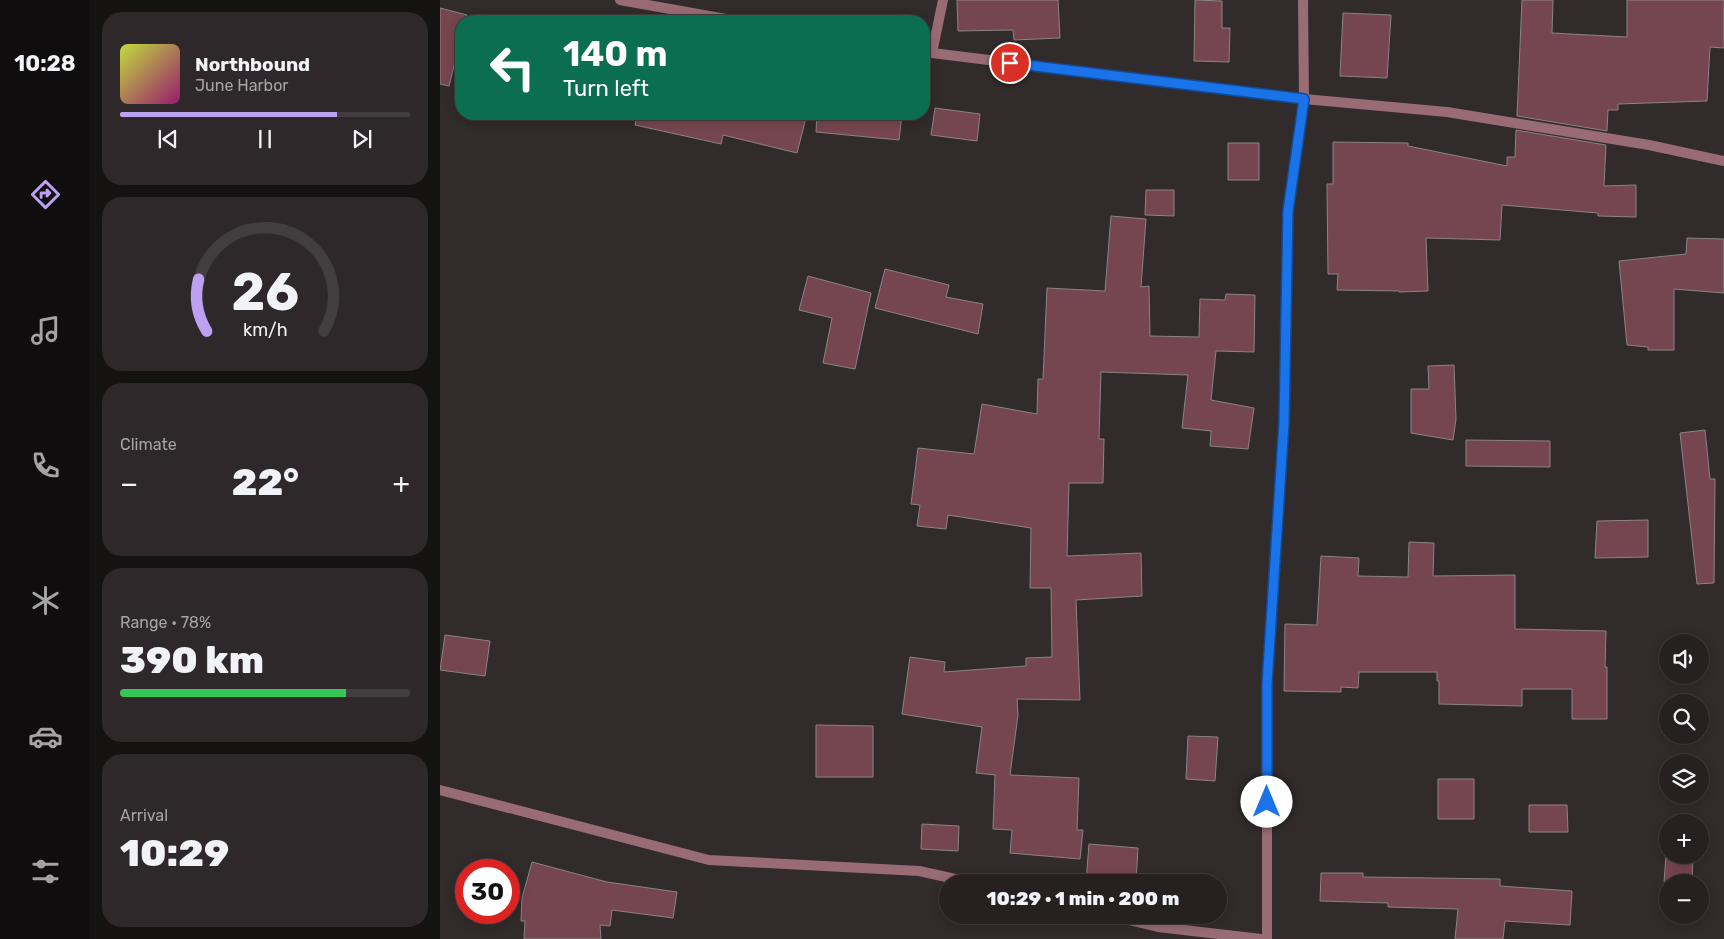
<!DOCTYPE html>
<meta charset="utf-8">
<style>
:root{--surface:#262021;--page:#2e282a;--text:#f1f3f6;--muted:#a4a3a5;--line:#423e3f;--accent:#bca0f2}
body{margin:0;font-family:Rubik,sans-serif;background:var(--page);color:var(--text);height:100vh;display:flex;flex-direction:column;font-size:19px;white-space:nowrap}
*{box-sizing:border-box;margin:0}
p{font-size:16px;color:var(--muted)}
.icon{flex:none;width:28px;height:28px;fill:none;stroke:currentColor;stroke-width:2;stroke-linecap:round;stroke-linejoin:round}
.map{position:relative;flex:1;overflow:hidden}
.panel{display:flex;flex-direction:column;gap:12px;padding:12px;background:#151212;width:350px}
.panel>*{flex:none}
.top-card{position:absolute;left:15px;top:15px;width:475px;height:105px;border-radius:20px;box-shadow:0 2px 12px #0003,0 0 0 1px var(--line);background:#0b6e4f;color:#fff;overflow:hidden}
.fabs{position:absolute;left:1219px;top:634px;display:grid;gap:10px}
.fabs a{display:grid;place-items:center;width:50px;height:50px;border-radius:50%;background:var(--surface);box-shadow:0 2px 12px #0003,0 0 0 1px var(--line);font-size:25px}
.speed{position:absolute;left:15px;top:859px;display:flex;gap:10px;font-size:25px;font-weight:700;text-align:center}
.speed>*{display:grid;place-content:center;width:65px;height:65px;border-radius:50%;background:var(--surface);box-shadow:0 2px 12px #0003,0 0 0 1px var(--line);line-height:1}
.speed .limit{border:8px solid #d22;background:#fff;color:#111}
.pin{position:absolute;display:grid;place-items:center;width:42px;height:42px;color:#fff;margin:-21px;border:2px solid #fff;border-radius:50%;box-shadow:0 1px 5px #0007}
.me{position:absolute;width:55px;margin:-28px;rotate:0deg;stroke-linejoin:round;filter:drop-shadow(0 0 4px #0008)}
.turn{display:flex;align-items:center;gap:18px;height:105px;padding:0 25px;font-size:22px}
.turn .icon{width:65px;height:65px;stroke-width:2.5}
.turn b{display:block;font-size:35px;line-height:42px}
.big{font-size:38px;font-weight:800;line-height:1.1}
.panel .tile{flex:1;display:flex;flex-direction:column;justify-content:center;gap:8px;min-width:0;padding:0 18px;border-radius:20px;background:var(--page)}
.panel .dial{align-items:center;gap:0}
.dial svg{height:130px;overflow:visible;fill:none;stroke:var(--line);stroke-width:7;stroke-linecap:round;text-anchor:middle}
.dial text{fill:var(--text);stroke:none}
.song{display:flex;align-items:center;gap:15px}
.cover{width:60px;height:60px;border-radius:8px;background:linear-gradient(135deg,hsl(70 70% 55%),hsl(320 70% 35%))}
.played{height:5px;border-radius:2px;background:linear-gradient(90deg,var(--accent) 75%,var(--line) 75%)}
.keys{display:flex;justify-content:space-around;direction:ltr}
.heat{display:flex;justify-content:space-between;align-items:center;font-size:28px;direction:ltr}
.charge{height:8px;border-radius:4px;background:linear-gradient(90deg,#34c759 78%,var(--line) 0)}
.trip{position:absolute;left:499px;top:874px;width:288px;height:50px;border-radius:25px;background:var(--surface);box-shadow:0 2px 12px #0003,0 0 0 1px var(--line);font-weight:800;line-height:50px;text-align:center}
main{display:flex;flex:1;min-height:0}
.tab-bar{display:flex;flex-direction:column;width:90px;justify-content:space-around;align-items:center;background:#0f0d0d;color:var(--muted)}
.tab-bar .icon{width:35px;height:35px}
.tab-bar .active{color:var(--accent)}
.tab-bar b{font-size:22px;color:var(--text)}
.map>svg:first-child{display:block}
.building{fill:#764650;stroke:#8b8385}
.lines{fill:none;stroke-linecap:round;stroke-linejoin:round}
.street{stroke:#996c75;stroke-width:10}
.route-casing{stroke:#114b97;stroke-width:12}
.route{stroke:#1a73e8;stroke-width:9}
</style>
<main>
<nav class="tab-bar">
<b>10:28</b>
<svg class="icon active" aria-label="directions" viewBox="0 0 24 24"><path d="M12 3l9 9-9 9-9-9zM9 14v-3h6M13 9l2 2-2 2"/></svg>
<svg class="icon" aria-label="music" viewBox="0 0 24 24"><path d="M9 18V5l10-2v13"/><circle cx="6" cy="18" r="3"/><circle cx="16" cy="16" r="3"/></svg>
<svg class="icon" aria-label="phone" viewBox="0 0 24 24"><path d="M5 4h4l2 5-3 2q2 4 5 5l2-3 5 2v4C11 20 4 13 5 4z"/></svg>
<svg class="icon" aria-label="climate" viewBox="0 0 24 24"><path d="M12 3v18M4 7l16 10M4 17L20 7"/></svg>
<svg class="icon" aria-label="car" viewBox="0 0 24 24"><path d="M5 17H2v-5l4-1 3-4h7l3 4 3 1v5h-3M9 17h6M6 11h13"/><circle cx="7" cy="17" r="2"/><circle cx="17" cy="17" r="2"/></svg>
<svg class="icon" aria-label="filters" viewBox="0 0 24 24"><path d="M4 7h16M4 17h16"/><circle cx="9" cy="7" r="2"/><circle cx="15" cy="17" r="2"/></svg>
</nav>
<section class="panel">
<div class="tile">
<div class="song"><i class="cover"></i><div><b>Northbound</b><p>June Harbor</p></div></div>
<div class="played"></div>
<div class="keys"><svg class="icon" aria-label="previous" viewBox="0 0 24 24"><path d="M18 5L8 12l10 7zM5 5v14"/></svg><svg class="icon" aria-label="pause" viewBox="0 0 24 24"><path d="M8 5v14M16 5v14"/></svg><svg class="icon" aria-label="next" viewBox="0 0 24 24"><path d="M6 5l10 7-10 7zM19 5v14"/></svg></div>
</div>
<div class="tile dial"><svg viewBox="0 0 100 80">
<path d="M14 69A42 42 0 1 1 86 69"/>
<path d="M14 69A42 42 0 0 1 9 37" stroke="#bca0f2"/>
<text x="50" y="56" font-size="32" font-weight="700">26</text>
<text x="50" y="72" font-size="11">km/h</text>
</svg></div>
<div class="tile"><p>Climate</p>
<div class="heat"><a>−</a><b class="big">22°</b><a>+</a></div>
</div>
<div class="tile"><p>Range · 78%</p><b class="big">390 km</b><div class="charge"></div></div>
<div class="tile"><p>Arrival</p><b class="big">10:29</b></div>
</section>
<div class="map">
<svg width="1284" height="939" viewBox="0 0 1284 939">
<rect width="100%" height="100%" fill="#322b2c"/>
<path class="building" d="M517 0H618L620 38 574 40 573 30 518 31Z
M755 0 782 1V28H790L789 62 754 61Z
M1082 0H1113L1112 33 1187 37V0H1284V48L1270 47 1267 101 1178 104V110H1168L1167 131 1077 116Z
M0 8 27 15 26 21H21V38L9 86 0 84Z
M903 13 951 15 947 78 900 76Z
M495 108 540 114 537 141 491 135Z
M197 114H367L357 153 283 135 281 144 195 125Z
M377 114H462L459 140 376 132Z
M1076 130 1166 145 1164 186 1196 185V217L1158 216V213L1062 205 1060 240 986 238 988 291 959 292V291L897 290 898 274H888L887 184H893V142L968 143V146L1067 166V157H1075Z
M788 143H819V180H788Z
M706 190H734V216L705 215Z
M671 216 706 219 701 287 709 286 710 336 759 337 760 299 785 300 786 294 815 295 814 352 776 351 771 400 814 408 808 449 770 446 771 431 742 428 748 375 661 372 659 439H664L663 483H629L627 556 701 553 702 596 636 600 640 700 577 699 578 715 570 775 639 778 637 830H643L640 859 570 853 572 830 553 829 555 775 536 773 542 727 462 714 470 657 505 662 504 672 586 666V658L612 657 611 588H590L591 528 508 515 506 529 477 526 480 505 471 504 478 448 534 454 542 404 597 414 598 379H603L607 288 665 291Z
M1247 238 1284 239V293L1234 289V350H1208V347L1187 345 1179 261 1246 254Z
M445 269 509 285 506 297 543 304 538 334 435 308Z
M368 276 431 293 415 369 383 363 392 318 359 310Z
M1014 365 1016 419 1013 440 971 433V389H989L988 366Z
M1265 430 1270 479H1275L1274 583 1257 584 1240 433Z
M1026 440 1110 441V467L1026 466Z
M1208 520V557L1155 558 1157 521Z
M969 542 994 543 993 576 1075 575V629L1166 631 1165 667H1167V719H1132V689H1082V706L999 704V681H997V672H919L918 688 901 687V692L844 691 845 624 877 625 881 556 919 558 918 576 968 577Z
M5 635 50 641 45 676 0 670Z
M376 725 433 726V777H376Z
M748 736 778 737 775 781 746 779Z
M998 779H1034V819H998Z
M1089 805H1127L1128 832H1089Z
M482 824 519 826 518 851 481 849Z
M649 844 698 848 696 882H646Z
M1226 855H1253L1252 882H1224Z
M92 862 167 882 237 892 233 918 172 910 170 926 160 925 161 939H84L85 921H81L82 898Z
M881 873H923V877L1060 879V886L1132 891 1130 925 1065 921 1063 939H1015L1018 909 948 907V903L880 901Z"/>
<g class="lines">
<path class="street" d="M180 0 297 21
M484 52 864 99 1007 112 1209 145 1284 161
M492 53 503 0
M0 790 269 860 479 871 529 882
M668 915 718 927 821 939
M827 939V684L844 423 848 211 864 99 863 0"/>
</g>
<g class="lines">
<g class="route-casing">
<path id="route" d="M570 63 864 99 848 211 844 423 827 684V802"/>
</g>
<use href="#route" class="route"/>
</g>
</svg>
<div class="fabs">
<a><svg class="icon" aria-label="sound" viewBox="0 0 24 24"><path d="M4 9h4l5-4v14l-5-4H4zM17 9q2 3 0 6"/></svg></a>
<a><svg class="icon" aria-label="search" viewBox="0 0 24 24"><circle cx="10" cy="10" r="6"/><path d="M15 15l6 6"/></svg></a>
<a><svg class="icon" aria-label="layers" viewBox="0 0 24 24"><path d="M12 4l9 5-9 5-9-5zM3 14l9 5 9-5"/></svg></a>
<a>+</a>
<a>−</a>
</div>
<div class="speed"><div class="limit">30</div></div>
<div class="pin" style="left:570px;top:63px;background:#d93025"><svg class="icon" aria-label="arrive" viewBox="0 0 24 24"><path d="M6 21V4h12l-3 4 3 4H6"/></svg></div>
<svg class="me" style="left:827px;top:802px" viewBox="-20 -20 40 40"><circle r="19" fill="#fff"/><path d="M0-13L10 11 0 6-10 11z" fill="#1a73e8"/></svg>
<div class="trip">10:29 · 1 min · 200 m</div>
<div class="top-card">
<div class="turn"><svg class="icon" aria-label="left" viewBox="0 0 24 24"><path d="M17 20v-9H6M10 6l-5 5 5 5"/></svg><div><b>140 m</b>Turn left</div></div>
</div>
</div>
</main>
